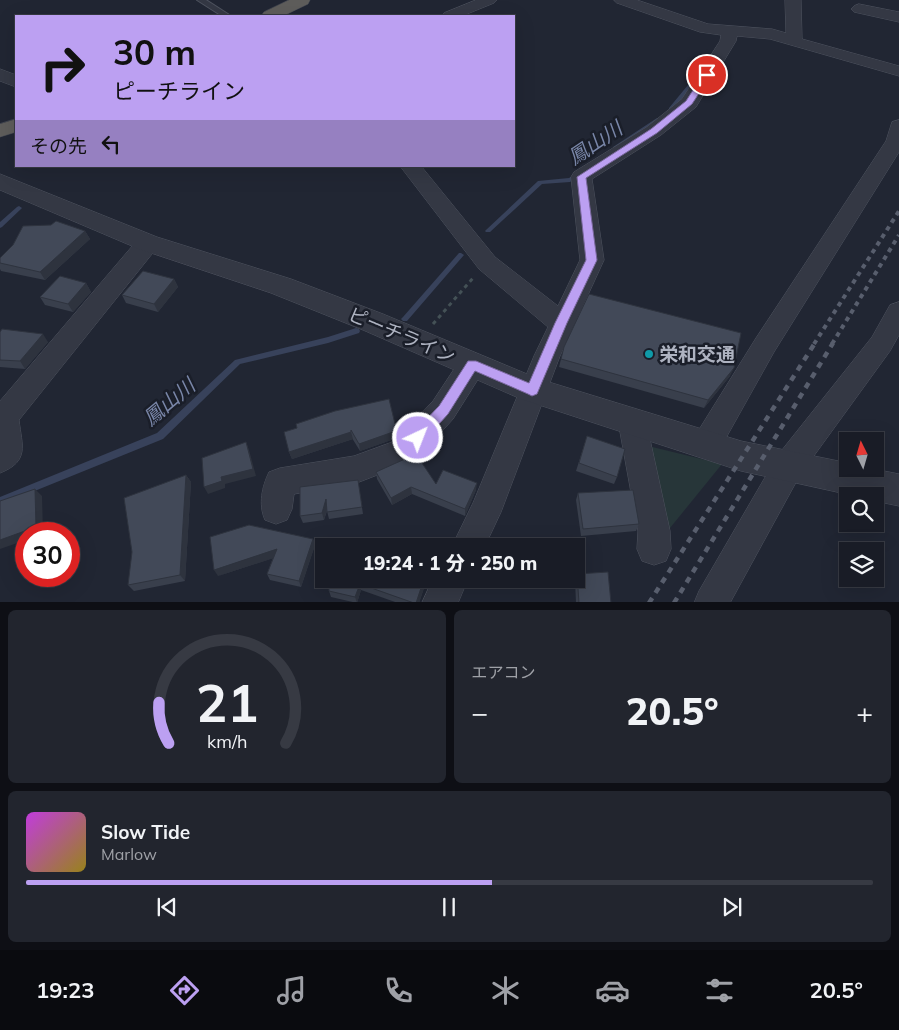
<!DOCTYPE html>
<html lang="ja">
<meta charset="utf-8">
<style>
:root{--surface:#191c26;--page:#22252e;--text:#f1f3f6;--muted:#9fa1a7;--line:#373a43;--accent:#bca0f2}
body{margin:0;font-family:Mulish,"Noto Sans JP",sans-serif;background:var(--page);color:var(--text);height:100vh;display:flex;flex-direction:column;font-size:19px;white-space:nowrap}
*{box-sizing:border-box;margin:0}
p{font-size:16px;color:var(--muted)}
.icon{flex:none;width:28px;height:28px;fill:none;stroke:currentColor;stroke-width:2;stroke-linecap:round;stroke-linejoin:round}
.map{position:relative;height:602px;overflow:hidden}
.panel{display:flex;flex-direction:column;gap:8px;padding:8px;background:#0e0f15;flex:1}
.panel>*{flex:none}
.guide{position:absolute;left:15px;top:15px;width:500px;height:152px;border-radius:0px;box-shadow:0 5px 20px #0002,0 0 0 1px var(--line);background:#bca0f2;color:#111;overflow:hidden}
.needle{width:32px;rotate:355deg}
.controls{position:absolute;left:839px;top:432px;display:grid;gap:10px}
.controls a{display:grid;place-items:center;width:45px;height:45px;border-radius:0px;background:var(--surface);box-shadow:0 5px 20px #0002,0 0 0 1px var(--line);font-size:25px}
.speed{position:absolute;left:15px;top:522px;display:flex;gap:10px;font-size:25px;font-weight:700;text-align:center}
.speed>*{display:grid;place-content:center;width:65px;height:65px;border-radius:50%;background:var(--surface);box-shadow:0 5px 20px #0002,0 0 0 1px var(--line);line-height:1}
.speed .limit{border:8px solid #d22;background:#fff;color:#111}
.pin{position:absolute;display:grid;place-items:center;width:42px;height:42px;color:#fff;margin:-21px;border:2px solid #fff;border-radius:50%;box-shadow:0 1px 5px #0007}
.me{position:absolute;width:55px;margin:-28px;rotate:43deg;stroke-linejoin:round;filter:drop-shadow(0 0 4px #0008)}
.turn{display:flex;align-items:center;gap:18px;height:105px;padding:0 15px;font-size:22px}
.turn .icon{width:65px;height:65px;stroke-width:2.5}
.turn b{display:block;font-size:35px;line-height:42px}
.then{display:flex;align-items:center;height:48px;padding:0 15px;background:#0003;gap:10px;font-size:19px}
.big{font-size:38px;font-weight:800;line-height:1.1}
.panel .card{flex:1;display:flex;flex-direction:column;justify-content:center;gap:8px;min-width:0;padding:0 18px;border-radius:8px;background:var(--page)}
.panel .dial{align-items:center;gap:0}
.dial svg{height:130px;overflow:visible;fill:none;stroke:var(--line);stroke-width:7;stroke-linecap:round;text-anchor:middle}
.dial text{fill:var(--text);stroke:none}
.song{display:flex;align-items:center;gap:15px}
.cover{width:60px;height:60px;border-radius:8px;background:linear-gradient(135deg,hsl(290 70% 55%),hsl(50 70% 35%))}
.played{height:5px;border-radius:2px;background:linear-gradient(90deg,var(--accent) 55%,var(--line) 55%)}
.keys{display:flex;justify-content:space-around;direction:ltr}
.heat{display:flex;justify-content:space-between;align-items:center;font-size:28px;direction:ltr}
.panel .tiles{flex:1;display:grid;gap:8px;grid-template-columns:1fr 1fr}
.card:last-child{grid-column:span 2}
.trip{position:absolute;left:315px;top:538px;width:270px;height:50px;border-radius:0px;background:var(--surface);box-shadow:0 5px 20px #0002,0 0 0 1px var(--line);font-weight:800;line-height:50px;text-align:center}
.dock{display:flex;height:80px;justify-content:space-around;align-items:center;background:#0a0b0f;color:var(--muted)}
.dock .icon{width:35px;height:35px}
.dock .active{color:var(--accent)}
.dock b{font-size:22px;color:var(--text)}
.map>svg:first-child{display:block}
.green{fill:#273639}
.lines{fill:none;stroke-linecap:round;stroke-linejoin:round}
.stream{fill:#38425b;fill-rule:evenodd}
.service-casing{stroke:#4e535f;stroke-width:2}
.minor-casing{stroke:#4e535f;stroke-width:1}
.tertiary-casing{stroke:#4e535f;stroke-width:1}
.trunk-casing{stroke:#3e434f;stroke-width:1}
.path{stroke:#445156;stroke-width:3;stroke-dasharray:4 4;stroke-linecap:butt}
.service{fill:#343844;fill-rule:evenodd}
.minor{fill:#343844;fill-rule:evenodd}
.tertiary{fill:#343844;fill-rule:evenodd}
.trunk{fill:#5e5d5b;fill-rule:evenodd}
.rail-far1{stroke:#585e6d;stroke-width:4;stroke-dasharray:4.5 4.5;stroke-linecap:butt}
.rail{stroke:#585e6d;stroke-width:4.5;stroke-dasharray:6 6;stroke-linecap:butt}
.wall{fill:#393f4c}
.shaded-wall{fill:#2e333e}
.building{fill:#424958;stroke:#2e333e}
.route{fill:#bca0f2;stroke:#7a689d}
.culture-dot{fill:#0f9aa8;stroke:#1a1e29;stroke-width:2}
.labels{text-anchor:middle;stroke-width:5;stroke-linejoin:round;paint-order:stroke}
.street-label{font-size:19px;fill:#aeb3c1;stroke:#1a1e29}
.poi-label{font-size:19px;font-weight:bold;fill:#aeb3c1;stroke:#1a1e29;text-anchor:start}
.water-label{font-size:20px;font-style:italic;fill:#7986a8;stroke:#1a1e29}
</style>
<div class="map">
<svg width="899" height="603" viewBox="0 0 899 603">
<rect width="100%" height="100%" fill="#212633"/>
<path class="green" d="M636 443 722 464 670 528 654 531Z"/>
<g class="lines">
<path class="stream" d="M688 85 692 86 673 110H669V108Z
M657 118 660 120 659 121 618 148 616 149 613 147Z
M579 172 582 174 581 175 570 182 542 184 490 232H486L485 231 486 230 538 181 569 178Z
M19 206 22 208 21 209 2 227 0 228V222L17 207Z
M459 253H461L464 255 407 321H403L401 319 403 317Z
M356 328 359 329 360 331 359 333 328 343 240 364 163 439 0 505V497L157 433 235 360 328 337Z"/>
<g class="service-casing">
<path id="service" d="M197 0H206L231 16H222Z"/>
</g>
<g class="minor-casing">
<path id="minor" d="M476 0H497L494 3 462 16H441L444 13Z
M614 0H637L708 24 772 29 786 33 785 0H801L802 39 899 66V76L770 39 737 36 736 41 696 107 661 135 592 179 604 260 560 356 501 512 485 546H452L473 503 534 356 548 327 479 269 400 166H421L495 257 558 306 580 260 571 177 574 172 647 127 682 99 720 41 721 35 700 32 617 3Z
M859 4 899 12V22L854 12 851 9 854 6Z
M0 69 16 75V87L0 81Z
M899 120V152L774 352 717 454 706 458 695 454 691 445 695 436 756 338 886 141 892 122Z
M148 235 156 237 160 243 156 249 19 420C22 446 30 461 0 473V401L140 237Z
M899 302V335L890 351 800 475 730 603H694L699 591 778 455 872 337 890 305Z
M472 354 482 357 486 365 482 373 453 419 416 460 354 484 294 494 292 509 287 520 276 524 265 520C258 504 262 487 269 472L280 468 354 456 395 441 433 401 462 357Z
M632 409 642 412 646 421 670 531 671 549 666 561 654 565 642 561 637 549 638 531 618 421 622 412Z
M433 579H468L458 603H422Z"/>
</g>
<g class="tertiary-casing">
<path id="tertiary" d="M0 174 157 237 291 279 383 314 539 379 741 441 848 463V469H874L899 474V506L875 501V496H855L741 471 521 399 363 330 271 293 139 249 0 190Z"/>
</g>
<g class="trunk-casing">
<path id="trunk" d="M289 0H310L308 4 283 16H261L264 12Z
M16 119V132L0 137V124Z"/>
</g>
<path class="path" d="M433 324 473 278"/>
<use href="#service" class="service"/>
<use href="#minor" class="minor"/>
<use href="#tertiary" class="tertiary"/>
<use href="#trunk" class="trunk"/>
<path class="rail-far1" d="M814 344 899 211
M832 344 899 235"/>
<path class="rail" d="M649 603 815 343
M674 603 833 343"/>
</g>
<path class="wall" d="M85 231 90 239 45 280 1 271 0 269V258Z
M174 279 178 287 158 312 126 303 122 295Z
M86 283 91 292 73 312 45 305 40 297Z
M0 332 48 342 25 369 0 367Z
M561 359 730 376 704 408 559 367Z
M296 424 397 436 394 439 360 451 352 438 353 439 292 459 289 452 297 428Z
M587 436 617 477 614 484 576 471Z
M376 472 436 484 476 490 465 516 412 494 392 505 377 479Z
M186 475 191 482 185 581 134 591 128 585Z
M359 487 363 514 329 519 327 511 324 520 303 523 300 516Z
M578 493 639 524 636 531 581 536 576 500Z
M313 539 315 545 301 587 270 580 267 574 273 558 218 576Z
M577 574 611 603H576L575 580Z
M329 579H427L419 603H398L361 590 357 603 331 597 329 591Z"/>
<path class="shaded-wall" d="M85 231 90 239 45 280 40 272Z
M174 279 178 287 158 312 154 304Z
M86 283 91 292 73 312 68 304Z
M43 334 48 342 25 369 20 361Z
M734 368 730 376 704 408 708 400Z
M396 428 397 436 394 439 360 451 359 444Z
M351 432 353 439 292 459 289 452Z
M246 442 249 450 256 476 225 484V488L208 494 204 487Z
M186 475 191 482 185 581 180 575Z
M477 483 476 490 465 516V509Z
M411 487 412 494 392 505 391 498Z
M35 489 42 496 43 533 26 534V540L0 549V540Z
M326 499 328 506 324 520 322 513Z
M313 539 315 545 301 587 299 581Z
M277 549 280 556 218 576 214 570Z
M424 579H427L419 603H416Z
M360 584 361 590 357 603 355 597Z"/>
<path class="building" d="M56 221 85 231 40 272 0 263V258L13 245 23 226 51 225Z
M143 271 174 279 154 304 122 295Z
M60 276 86 283 68 304 40 297Z
M589 294 741 333 734 368 708 400 561 359 564 347Z
M2 329 43 334 20 361 0 360V332Z
M389 399 396 428 393 432 359 444 351 430V432L289 452 284 432 297 428 296 424 335 411Z
M587 436 625 449 617 477 579 463Z
M246 442 253 469 221 477 222 481 204 487 202 458Z
M416 454 436 484 443 470 477 483 465 509 411 487 391 498 376 472Z
M186 475 180 575 128 585 132 552 124 498Z
M358 480 362 507 327 512 326 499 322 513 300 516V487Z
M35 489 36 527 0 540V501Z
M633 490 639 524 583 529 578 493Z
M249 525 313 539 299 581 267 574 277 549 214 570 210 537Z
M328 542 347 546H328Z
M608 572 611 603H579L577 574Z
M329 579H424L416 603H414L360 584 355 597 329 591Z"/>
<path class="route" d="M704 73 711 75 692 104 657 133 586 178 597 260 567 323 537 394 532 396 528 394 475 371 448 414 423 442 418 444 413 442 411 438 413 433 439 406 468 361H476L529 383 555 323 586 260 577 177 651 129 686 101Z"/>
<circle class="culture-dot" cx="649" cy="354" r="5"/>
<g class="labels">
<g class="street-label">
<text transform="translate(402 335) rotate(23)" y="7">ピーチライン</text>
</g>
<g class="poi-label">
<text x="659" y="361">栄和交通</text>
</g>
<g class="water-label">
<text transform="translate(595 143) rotate(-34)" y="7">鳳山川</text>
<text transform="translate(169 402) rotate(-40)" y="7">鳳山川</text>
</g>
</g>
</svg>
<div class="controls">
<a><svg class="needle" viewBox="-14 -14 28 28"><path d="M0-13l5 13h-10z" fill="#e53935"/><path d="M0 13l5-13h-10z" fill="#9fa1a7"/></svg></a>
<a><svg class="icon" aria-label="search" viewBox="0 0 24 24"><circle cx="10" cy="10" r="6"/><path d="M15 15l6 6"/></svg></a>
<a><svg class="icon" aria-label="layers" viewBox="0 0 24 24"><path d="M12 4l9 5-9 5-9-5zM3 14l9 5 9-5"/></svg></a>
</div>
<div class="speed"><div class="limit">30</div></div>
<div class="pin" style="left:707px;top:75px;background:#d93025"><svg class="icon" aria-label="arrive" viewBox="0 0 24 24"><path d="M6 21V4h12l-3 4 3 4H6"/></svg></div>
<svg class="me" style="left:418px;top:438px" viewBox="-20 -20 40 40"><circle r="17" fill="#bca0f2" stroke="#fff" stroke-width="3"/><path d="M0-11L8 9 0 5-8 9z" fill="#fff"/></svg>
<div class="trip">19:24 · 1 分 · 250 m</div>
<div class="guide">
<div class="turn"><svg class="icon" aria-label="right" viewBox="0 0 24 24"><path d="M7 20v-9h11M14 6l5 5-5 5"/></svg><div><b>30 m</b>ピーチライン</div></div>
<div class="then">その先<svg class="icon" aria-label="left" viewBox="0 0 24 24"><path d="M17 20v-9H6M10 6l-5 5 5 5"/></svg></div>
</div>
</div>
<section class="panel">
<div class="tiles">
<div class="card dial"><svg viewBox="0 0 100 80">
<path d="M14 69A42 42 0 1 1 86 69"/>
<path d="M14 69A42 42 0 0 1 8 44" stroke="#bca0f2"/>
<text x="50" y="56" font-size="32" font-weight="700">21</text>
<text x="50" y="72" font-size="11">km/h</text>
</svg></div>
<div class="card"><p>エアコン</p>
<div class="heat"><a>−</a><b class="big">20.5°</b><a>+</a></div>
</div>
<div class="card">
<div class="song"><i class="cover"></i><div><b>Slow Tide</b><p>Marlow</p></div></div>
<div class="played"></div>
<div class="keys"><svg class="icon" aria-label="previous" viewBox="0 0 24 24"><path d="M18 5L8 12l10 7zM5 5v14"/></svg><svg class="icon" aria-label="pause" viewBox="0 0 24 24"><path d="M8 5v14M16 5v14"/></svg><svg class="icon" aria-label="next" viewBox="0 0 24 24"><path d="M6 5l10 7-10 7zM19 5v14"/></svg></div>
</div>
</div>
</section>
<nav class="dock">
<b>19:23</b>
<svg class="icon active" aria-label="directions" viewBox="0 0 24 24"><path d="M12 3l9 9-9 9-9-9zM9 14v-3h6M13 9l2 2-2 2"/></svg>
<svg class="icon" aria-label="music" viewBox="0 0 24 24"><path d="M9 18V5l10-2v13"/><circle cx="6" cy="18" r="3"/><circle cx="16" cy="16" r="3"/></svg>
<svg class="icon" aria-label="phone" viewBox="0 0 24 24"><path d="M5 4h4l2 5-3 2q2 4 5 5l2-3 5 2v4C11 20 4 13 5 4z"/></svg>
<svg class="icon" aria-label="climate" viewBox="0 0 24 24"><path d="M12 3v18M4 7l16 10M4 17L20 7"/></svg>
<svg class="icon" aria-label="car" viewBox="0 0 24 24"><path d="M5 17H2v-5l4-1 3-4h7l3 4 3 1v5h-3M9 17h6M6 11h13"/><circle cx="7" cy="17" r="2"/><circle cx="17" cy="17" r="2"/></svg>
<svg class="icon" aria-label="filters" viewBox="0 0 24 24"><path d="M4 7h16M4 17h16"/><circle cx="9" cy="7" r="2"/><circle cx="15" cy="17" r="2"/></svg>
<b>20.5°</b>
</nav>
